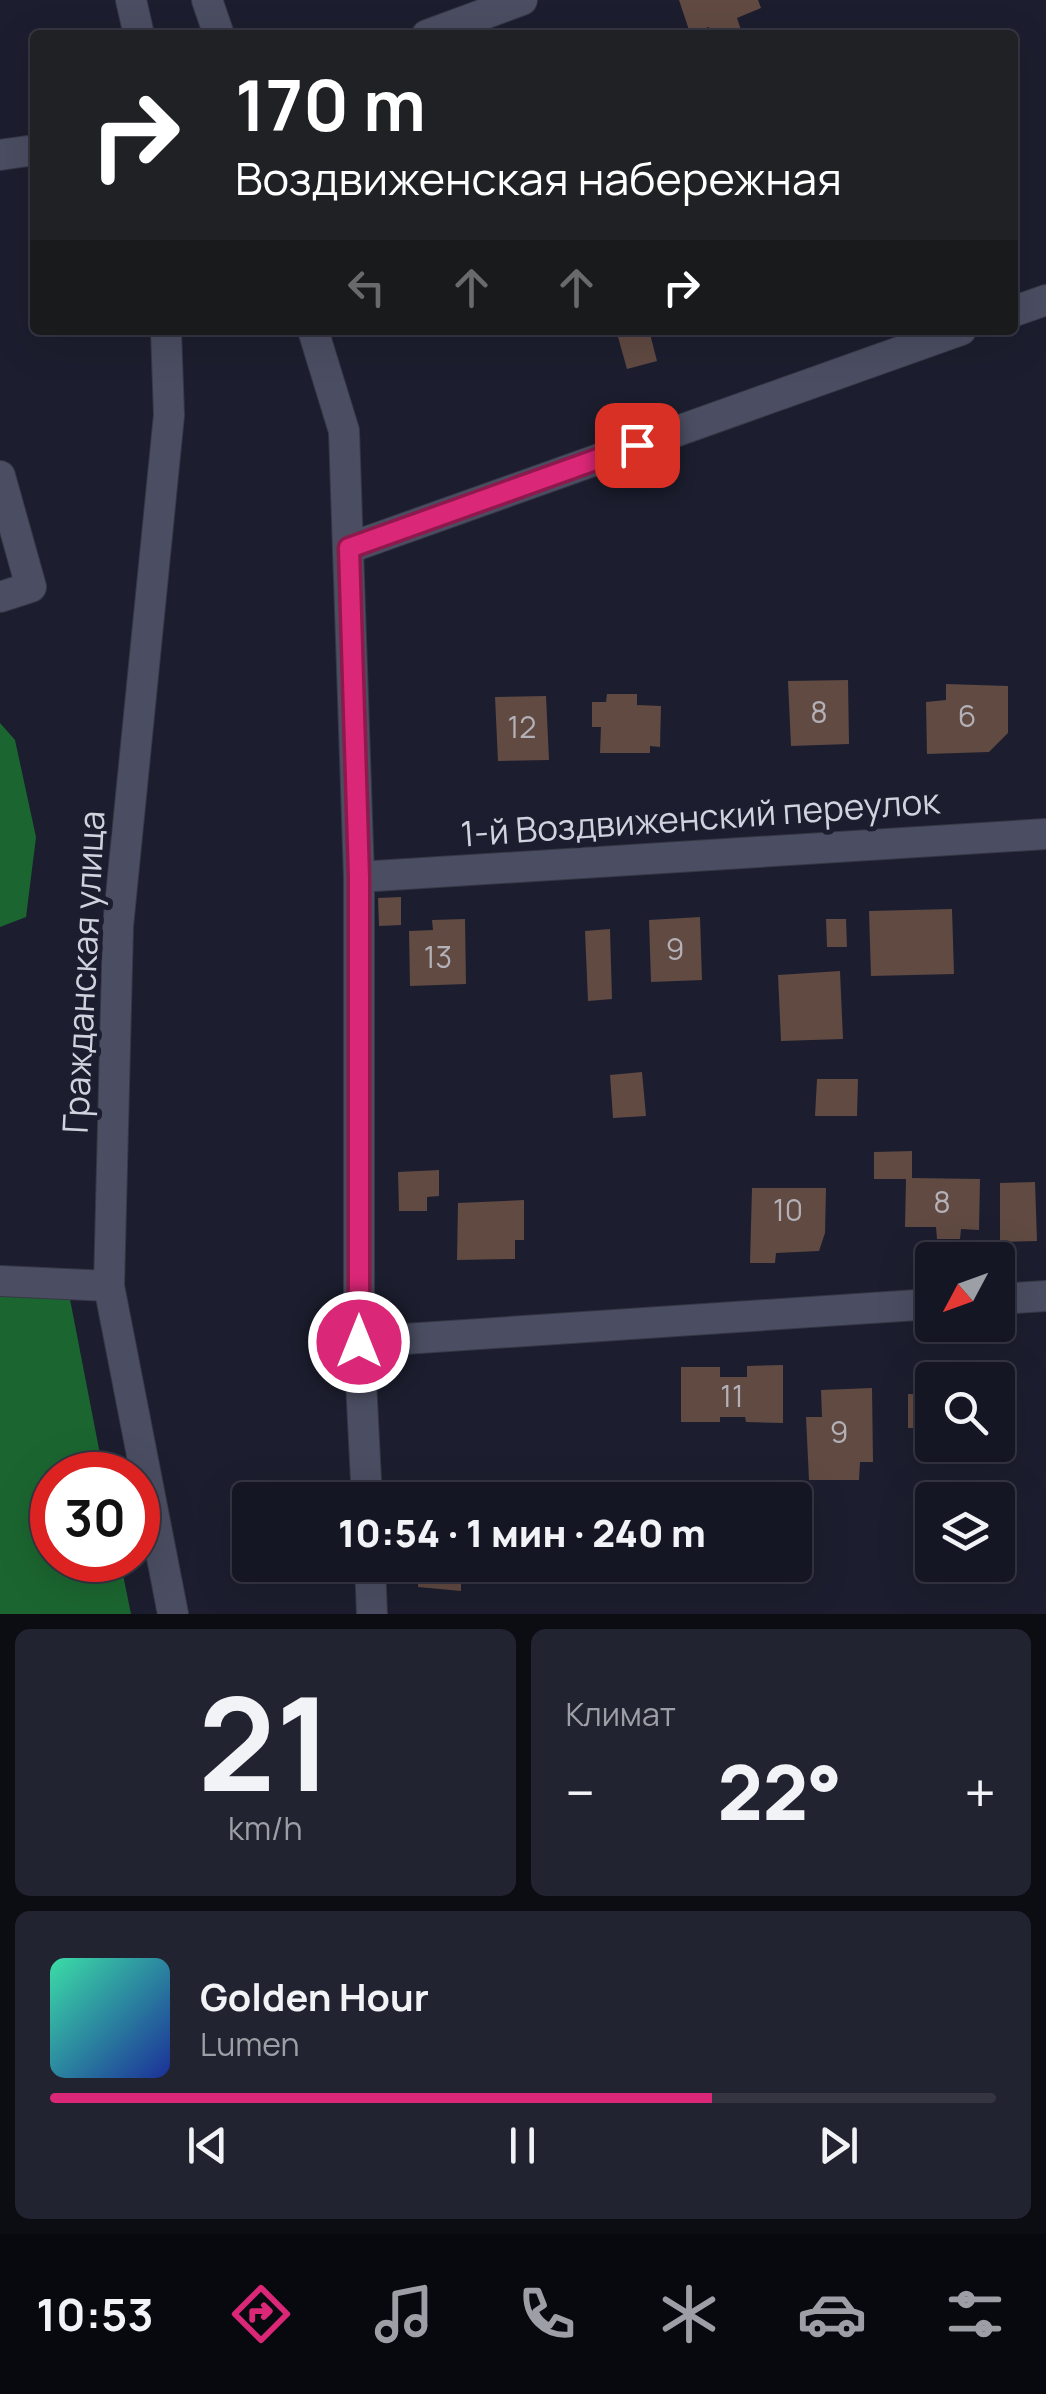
<!DOCTYPE html>
<html lang="ru">
<meta charset="utf-8">
<style>
:root{--surface:#151623;--page:#222330;--text:#f1f3f6;--muted:#9d9fa6;--line:#343541;--accent:#db2777}
body{margin:0;font-family:Manrope,sans-serif;background:var(--page);color:var(--text);height:100vh;display:flex;flex-direction:column;font-size:38px;white-space:nowrap}
*{box-sizing:border-box;margin:0}
p{font-size:32px;color:var(--muted)}
.icon{flex:none;width:55px;height:55px;fill:none;stroke:currentColor;stroke-width:2;stroke-linecap:round;stroke-linejoin:round}
.map{position:relative;height:1614px;overflow:hidden}
.side{display:flex;flex-direction:column;gap:15px;padding:15px;background:#0c0c13;flex:1}
.side>*{flex:none}
.hud{position:absolute;left:30px;top:30px;width:988px;height:305px;border-radius:10px;box-shadow:0 10px 40px #0002,0 0 0 2px var(--line);background:#202124;color:#fff;overflow:hidden}
.needle{width:65px;rotate:229deg}
.fabs{position:absolute;left:915px;top:1242px;display:grid;gap:20px}
.fabs a{display:grid;place-items:center;width:100px;height:100px;border-radius:10px;background:var(--surface);box-shadow:0 10px 40px #0002,0 0 0 2px var(--line);font-size:50px}
.speed{position:absolute;left:30px;top:1452px;display:flex;gap:20px;font-size:50px;font-weight:700;text-align:center}
.speed>*{display:grid;place-content:center;width:130px;height:130px;border-radius:50%;background:var(--surface);box-shadow:0 10px 40px #0002,0 0 0 2px var(--line);line-height:1}
.speed .limit{border:15px solid #d22;background:#fff;color:#111}
.pin{position:absolute;display:grid;place-items:center;width:85px;height:85px;color:#fff;margin:-42px;border-radius:20px;box-shadow:0 5px 15px #0006}
.me{position:absolute;width:110px;margin:-55px;rotate:0deg;stroke-linejoin:round;filter:drop-shadow(0 0 8px #0008)}
.turn{display:flex;align-items:center;gap:35px;height:210px;padding:0 40px;font-size:45px}
.turn .icon{width:130px;height:130px;stroke-width:2.5}
.turn b{display:block;font-size:70px;line-height:85px}
.lanes{display:flex;align-items:center;height:95px;padding:0 40px;background:#0003;justify-content:center;gap:50px;direction:ltr}
.lanes .off{opacity:.35}
.big{font-size:75px;font-weight:800;line-height:1.1}
.side .card{flex:1;display:flex;flex-direction:column;justify-content:center;gap:15px;min-width:0;padding:0 35px;border-radius:15px;background:var(--page)}
.side .dial{align-items:center;gap:0}
.dial b{font-size:130px;line-height:1}
.song{display:flex;align-items:center;gap:30px}
.cover{width:120px;height:120px;border-radius:15px;background:linear-gradient(135deg,hsl(160 70% 55%),hsl(230 70% 35%))}
.played{height:10px;border-radius:5px;background:linear-gradient(90deg,var(--accent) 70%,var(--line) 70%)}
.keys{display:flex;justify-content:space-around;direction:ltr}
.heat{display:flex;justify-content:space-between;align-items:center;font-size:55px;direction:ltr}
.side .tiles{flex:1;display:grid;gap:15px;grid-template-columns:1fr 1fr}
.card:last-child{grid-column:span 2}
.trip{position:absolute;left:232px;top:1482px;width:580px;height:100px;border-radius:10px;background:var(--surface);box-shadow:0 10px 40px #0002,0 0 0 2px var(--line);font-weight:800;line-height:100px;text-align:center}
.dock{display:flex;height:160px;justify-content:space-around;align-items:center;background:#08090e;color:var(--muted)}
.dock .icon{width:70px;height:70px}
.dock .on{color:var(--accent)}
.dock b{font-size:45px;color:var(--text)}
.map>svg:first-child{display:block}
.forest{fill:#1b6630}
.building{fill:#604a42}
.lines{fill:none;stroke-linecap:round;stroke-linejoin:round}
.minor-casing{stroke:#373846;stroke-width:32}
.minor{stroke:#4b4e62;stroke-width:30}
.route-casing{stroke:#8e194d;stroke-width:25}
.route{stroke:#db2777;stroke-width:18}
.labels{text-anchor:middle;stroke-width:10;stroke-linejoin:round;paint-order:stroke}
.number-label{font-size:30px;fill:#b4b0b7}
.street-label{font-size:35px;fill:#d0d2de;stroke:#1c1e2f}
</style>
<div class="map">
<svg width="1046" height="1614" viewBox="0 0 1046 1614">
<rect width="100%" height="100%" fill="#1c1e2f"/>
<path class="forest" d="M0 723 15 740 36 837 26 917 0 927Z
M69 1294 104 1475H52V1560H120L131 1614H0V1295Z"/>
<path class="building" d="M679 0H758L761 8 737 18 741 30 712 35 709 27 690 33Z
M649 330 657 361 627 369 618 337Z
M848 680 849 744 791 746 788 681Z
M946 684 1008 686V733L989 752 927 754 926 702 946 700Z
M607 694H637V705L661 706 660 747 650 746V753H600L601 727H592V702H606Z
M546 696 549 760 498 761 495 697Z
M401 897V925L379 926 378 898Z
M952 909 954 974 871 976 869 911Z
M700 917 702 980 651 982 649 920Z
M465 919 466 984 410 986 409 931 433 930 432 920Z
M826 919H846L847 947H827Z
M610 929 612 999 588 1001 585 931Z
M840 971 843 1039 781 1041 778 975Z
M642 1072 646 1116 613 1118 610 1075Z
M817 1079H858L857 1116H815Z
M912 1151V1178L980 1179 979 1230 961 1229 960 1239H937L936 1227H905L906 1179H874V1152Z
M439 1170V1196L427 1197V1211H399L398 1172Z
M1035 1182 1037 1241 1000 1242V1183Z
M752 1188H826L825 1233 819 1251 776 1253 775 1263H750Z
M524 1200V1240H515V1259L457 1260 458 1203Z
M783 1365V1423L746 1422 745 1417H720V1422H681V1367H720V1377H747V1366Z
M872 1388 873 1462H860L859 1480H809L806 1417H822L821 1390Z
M908 1394 932 1395V1437L927 1428H908Z
M419 1565H461V1591L418 1587Z"/>
<g class="lines">
<g class="minor-casing">
<path id="minor" d="M131 0 139 35
M207 0 219 35
M427 35 522 0
M0 155 35 150
M1012 312 1046 300
M166 330 169 415 118 926 109 1286 173 1614
M313 330 344 431 359 877V1342L367 1500
M0 476 31 587 0 597
M349 548 961 330
M359 877 1046 834
M0 1281 109 1286
M998 1299 1046 1296
M359 1342 932 1304
M370 1565 372 1614"/>
</g>
<use href="#minor" class="minor"/>
</g>
<g class="lines">
<g class="route-casing">
<path id="route" d="M359 1342V877L349 548 637 445"/>
</g>
<use href="#route" class="route"/>
</g>
<g class="labels">
<g class="number-label">
<text x="819" y="723">8</text>
<text x="967" y="727">6</text>
<text x="522" y="738">12</text>
<text x="675" y="960">9</text>
<text x="438" y="968">13</text>
<text x="942" y="1213">8</text>
<text x="788" y="1221">10</text>
<text x="732" y="1407">11</text>
<text x="839" y="1443">9</text>
</g>
<g class="street-label">
<text transform="translate(700 818) rotate(-4)" y="12">1-й Воздвиженский переулок</text>
<text transform="translate(84 972) rotate(-87)" y="12">Гражданская улица</text>
</g>
</g>
</svg>
<div class="fabs">
<a><svg class="needle" viewBox="-14 -14 28 28"><path d="M0-13l5 13h-10z" fill="#e53935"/><path d="M0 13l5-13h-10z" fill="#9d9fa6"/></svg></a>
<a><svg class="icon" aria-label="search" viewBox="0 0 24 24"><circle cx="10" cy="10" r="6"/><path d="M15 15l6 6"/></svg></a>
<a><svg class="icon" aria-label="layers" viewBox="0 0 24 24"><path d="M12 4l9 5-9 5-9-5zM3 14l9 5 9-5"/></svg></a>
</div>
<div class="speed"><div class="limit">30</div></div>
<div class="pin" style="left:637px;top:445px;background:#d93025"><svg class="icon" aria-label="arrive" viewBox="0 0 24 24"><path d="M6 21V4h12l-3 4 3 4H6"/></svg></div>
<svg class="me" style="left:359px;top:1342px" viewBox="-20 -20 40 40"><circle r="17" fill="#db2777" stroke="#fff" stroke-width="3"/><path d="M0-11L8 9 0 5-8 9z" fill="#fff"/></svg>
<div class="trip">10:54 · 1 мин · 240 m</div>
<div class="hud">
<div class="turn"><svg class="icon" aria-label="right" viewBox="0 0 24 24"><path d="M7 20v-9h11M14 6l5 5-5 5"/></svg><div><b>170 m</b>Воздвиженская набережная</div></div>
<div class="lanes"><svg class="icon off" aria-label="left" viewBox="0 0 24 24"><path d="M17 20v-9H6M10 6l-5 5 5 5"/></svg><svg class="icon off" aria-label="ahead" viewBox="0 0 24 24"><path d="M12 20V5M6 11l6-6 6 6"/></svg><svg class="icon off" aria-label="ahead" viewBox="0 0 24 24"><path d="M12 20V5M6 11l6-6 6 6"/></svg><svg class="icon" aria-label="right" viewBox="0 0 24 24"><path d="M7 20v-9h11M14 6l5 5-5 5"/></svg></div>
</div>
</div>
<section class="side">
<div class="tiles">
<div class="card dial"><b>21</b><p>km/h</p></div>
<div class="card"><p>Климат</p>
<div class="heat"><a>−</a><b class="big">22°</b><a>+</a></div>
</div>
<div class="card">
<div class="song"><i class="cover"></i><div><b>Golden Hour</b><p>Lumen</p></div></div>
<div class="played"></div>
<div class="keys"><svg class="icon" aria-label="previous" viewBox="0 0 24 24"><path d="M18 5L8 12l10 7zM5 5v14"/></svg><svg class="icon" aria-label="pause" viewBox="0 0 24 24"><path d="M8 5v14M16 5v14"/></svg><svg class="icon" aria-label="next" viewBox="0 0 24 24"><path d="M6 5l10 7-10 7zM19 5v14"/></svg></div>
</div>
</div>
</section>
<nav class="dock">
<b>10:53</b>
<svg class="icon on" aria-label="directions" viewBox="0 0 24 24"><path d="M12 3l9 9-9 9-9-9zM9 14v-3h6M13 9l2 2-2 2"/></svg>
<svg class="icon" aria-label="music" viewBox="0 0 24 24"><path d="M9 18V5l10-2v13"/><circle cx="6" cy="18" r="3"/><circle cx="16" cy="16" r="3"/></svg>
<svg class="icon" aria-label="phone" viewBox="0 0 24 24"><path d="M5 4h4l2 5-3 2q2 4 5 5l2-3 5 2v4C11 20 4 13 5 4z"/></svg>
<svg class="icon" aria-label="climate" viewBox="0 0 24 24"><path d="M12 3v18M4 7l16 10M4 17L20 7"/></svg>
<svg class="icon" aria-label="car" viewBox="0 0 24 24"><path d="M5 17H2v-5l4-1 3-4h7l3 4 3 1v5h-3M9 17h6M6 11h13"/><circle cx="7" cy="17" r="2"/><circle cx="17" cy="17" r="2"/></svg>
<svg class="icon" aria-label="filters" viewBox="0 0 24 24"><path d="M4 7h16M4 17h16"/><circle cx="9" cy="7" r="2"/><circle cx="15" cy="17" r="2"/></svg>
</nav>
